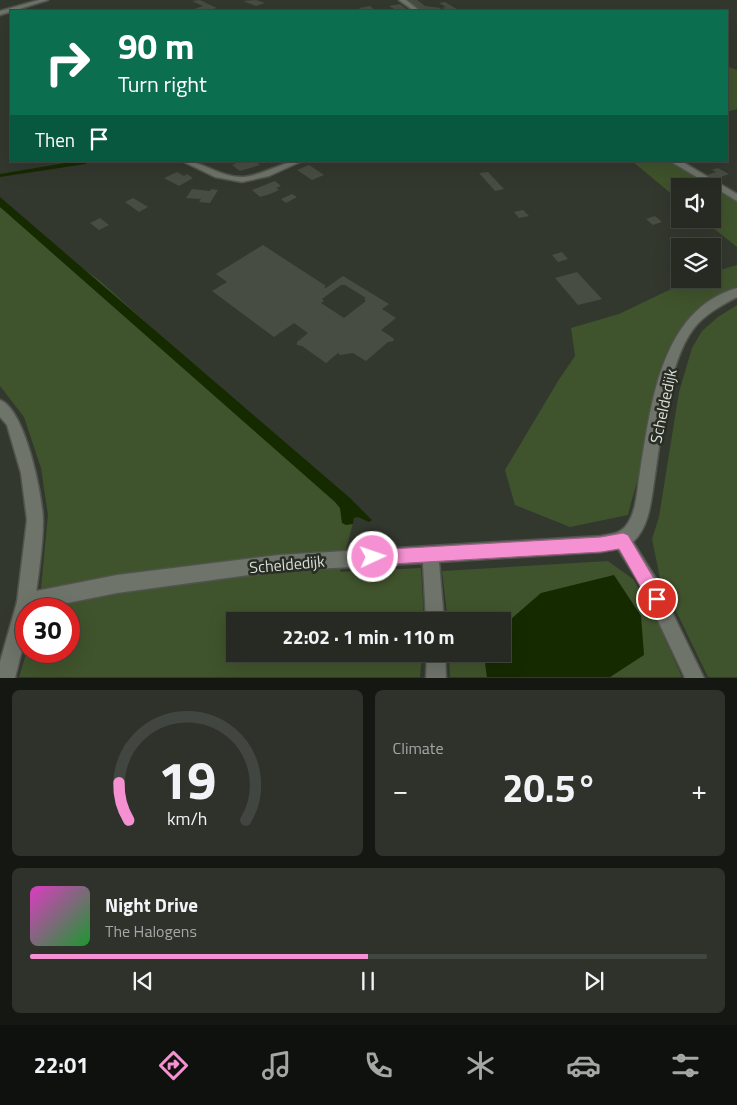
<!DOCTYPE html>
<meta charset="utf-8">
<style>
:root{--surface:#262a23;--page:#2e322b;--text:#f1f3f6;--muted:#a4a7a6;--line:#424641;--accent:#f591d2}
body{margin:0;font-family:"Titillium Web",sans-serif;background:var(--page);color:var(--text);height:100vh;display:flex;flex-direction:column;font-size:19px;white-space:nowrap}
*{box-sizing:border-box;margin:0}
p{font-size:16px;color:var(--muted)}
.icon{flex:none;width:28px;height:28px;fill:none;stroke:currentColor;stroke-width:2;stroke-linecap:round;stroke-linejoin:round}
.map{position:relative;height:678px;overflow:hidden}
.details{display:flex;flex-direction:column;gap:12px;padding:12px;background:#151713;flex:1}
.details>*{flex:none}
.top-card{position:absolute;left:10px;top:10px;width:718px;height:152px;border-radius:0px;box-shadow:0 5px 20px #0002,0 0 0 1px var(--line);background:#0b6e4f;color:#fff;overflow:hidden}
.buttons{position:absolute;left:671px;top:178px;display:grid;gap:10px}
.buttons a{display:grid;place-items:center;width:50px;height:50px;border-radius:0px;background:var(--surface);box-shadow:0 5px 20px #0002,0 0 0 1px var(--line);font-size:25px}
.speed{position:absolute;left:15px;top:598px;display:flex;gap:10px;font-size:25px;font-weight:700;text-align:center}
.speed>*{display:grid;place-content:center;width:65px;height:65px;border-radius:50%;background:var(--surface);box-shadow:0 5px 20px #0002,0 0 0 1px var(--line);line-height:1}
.speed .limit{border:8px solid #d22;background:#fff;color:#111}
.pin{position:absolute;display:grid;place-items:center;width:42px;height:42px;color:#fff;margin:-21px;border:2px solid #fff;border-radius:50%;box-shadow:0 1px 5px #0007}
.me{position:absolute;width:55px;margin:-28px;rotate:87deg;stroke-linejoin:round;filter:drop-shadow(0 0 4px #0008)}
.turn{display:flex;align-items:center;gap:18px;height:105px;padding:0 25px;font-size:22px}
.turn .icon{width:65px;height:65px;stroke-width:2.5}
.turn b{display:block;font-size:35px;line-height:42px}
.then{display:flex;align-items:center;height:48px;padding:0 25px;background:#0003;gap:10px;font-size:19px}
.big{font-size:38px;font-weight:700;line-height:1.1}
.details .card{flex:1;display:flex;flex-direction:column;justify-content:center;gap:8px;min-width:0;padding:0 18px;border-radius:8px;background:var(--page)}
.details .dial{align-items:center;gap:0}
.dial svg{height:130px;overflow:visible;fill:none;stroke:var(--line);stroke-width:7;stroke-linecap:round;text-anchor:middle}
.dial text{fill:var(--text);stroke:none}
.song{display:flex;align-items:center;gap:15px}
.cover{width:60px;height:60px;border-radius:8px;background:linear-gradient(135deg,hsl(310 70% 55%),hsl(130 70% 35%))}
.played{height:5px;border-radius:2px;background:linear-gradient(90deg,var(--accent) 50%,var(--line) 50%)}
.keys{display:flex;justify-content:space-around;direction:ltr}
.heat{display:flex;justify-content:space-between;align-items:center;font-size:28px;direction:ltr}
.details .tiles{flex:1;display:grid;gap:12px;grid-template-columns:1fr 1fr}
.card:last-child{grid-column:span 2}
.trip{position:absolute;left:226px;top:612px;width:285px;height:50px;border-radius:0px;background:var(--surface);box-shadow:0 5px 20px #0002,0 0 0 1px var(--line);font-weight:700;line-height:50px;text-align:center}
.dock{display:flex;height:80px;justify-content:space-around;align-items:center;background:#0f110e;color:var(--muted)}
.dock .icon{width:35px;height:35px}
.dock .active{color:var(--accent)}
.dock b{font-size:22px;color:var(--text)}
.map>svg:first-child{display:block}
.green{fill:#3f532c}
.water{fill:#162a00}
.building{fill:#484d43;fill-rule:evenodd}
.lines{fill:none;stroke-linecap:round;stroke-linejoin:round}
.minor-casing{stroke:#51544d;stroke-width:3}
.tertiary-casing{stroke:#51544d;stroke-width:3}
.minor{fill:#6e746a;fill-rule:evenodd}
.tertiary{fill:#6e746a;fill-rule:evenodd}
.route{fill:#f591d2;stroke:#9f5e88}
.labels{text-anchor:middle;stroke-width:5;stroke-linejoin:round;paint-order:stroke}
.near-street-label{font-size:16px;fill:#dbded9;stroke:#292e25}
</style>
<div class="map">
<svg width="737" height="678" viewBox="0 0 737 678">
<rect width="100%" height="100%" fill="#33382f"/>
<path class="green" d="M726 66 737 70V109L726 112Z
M632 161H669L709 186H680V201Z
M713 189 737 202V247L702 219H712Z
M0 207 100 281 356 512 340 572 421 568 424 621H235V654H422L420 677H19L27 651H69V609H39L48 515 41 468 24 417 0 386Z
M737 265V286C692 310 667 334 657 385 654 399 654 413 651 427 646 456 635 486 628 515L570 527 515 505 505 470 558 381 575 356 571 328 619 314 692 279H712L713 272Z
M737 305V677H708L660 578 652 539 659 517 679 392 692 348 702 331 718 317Z
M608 561 633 579 655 616 682 677H610L644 654 541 593 503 626 502 621H448L442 571Z
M449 654H489L485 662 487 677H450Z"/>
<path class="water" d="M77 161H86V164L0 177V174Z
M0 197 350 498 372 520 369 522 358 517 354 518 353 524 346 525 342 523 340 508 335 502 0 207Z
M614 575 641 616 644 655 610 677H487L485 662 489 654H502L503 626 541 593Z"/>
<path class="building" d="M200 0 208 4 217 8 205 11 194 9 203 6 192 1Z
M256 0 265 3 256 6 243 1Z
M407 0H417L425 6 441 8 437 10 439 11H422Z
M445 2 455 8 459 11H452L442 8 446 7 439 3Z
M400 4 405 8 409 11H397L389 6Z
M370 6 376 11H362L359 8Z
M240 161H255L260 165 240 171 232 165Z
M309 165 324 175 312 180 297 170Z
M718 168 729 174 715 179 707 175 716 172 712 170Z
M177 172 184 176 187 174 193 178 179 186 164 178Z
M488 172 504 189 495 191 479 173Z
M275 181 281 186 276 188 279 190 270 194 260 197 252 190Z
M192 189 210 191 211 189 218 190 210 203 199 202 201 199 186 198Z
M292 194 297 197 286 203 281 199Z
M133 198 148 207 139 212 125 202Z
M523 210 529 216 519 218 514 212Z
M655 216 662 222 653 225 646 219Z
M100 218 109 225 99 230 90 223Z
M263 245 326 286 324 287 326 288 343 276 389 304 382 309 396 318 381 330 393 338 394 341 388 342 366 361 353 353 340 355 338 353 326 363 302 346 297 345V342L308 333 294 323 274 337 212 291 227 282 216 274ZM341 285H345L366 298 364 299 366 301 344 318 321 303 324 301 322 299Z
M562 252 568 259 558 262 552 255Z
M577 272 602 299 578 305 555 278Z"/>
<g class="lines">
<g class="minor-casing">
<path id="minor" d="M39 0H48L0 15V11Z
M399 0H406L420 11H414Z
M182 161C203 161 219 177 242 177 263 176 281 161 302 161L269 176 242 182 215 177Z
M670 161H681L737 194V201Z
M737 288V297C722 305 705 314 694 328 667 363 661 438 654 482 651 502 649 527 633 542L655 577 704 678H685L643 589 618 549 601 552 439 562 444 621H426L423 563 279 571 117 593 37 609H26V611L20 608 17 602 20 596 26 593 117 575 279 555 601 536C610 534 619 534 625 527 637 513 637 490 640 472 651 406 660 310 737 288Z
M427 654H445L446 678H426Z"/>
</g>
<g class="tertiary-casing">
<path id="tertiary" d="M0 400C25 409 43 496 43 521 43 548 38 575 35 602L33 609H26V634L15 678H0V662L17 602 27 520 21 473 7 425 0 417Z"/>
</g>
<use href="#minor" class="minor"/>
<use href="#tertiary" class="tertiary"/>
</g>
<path class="route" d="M623 533 628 535 663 594 665 599 663 605 657 607 651 605 619 549 601 552 373 565 368 563 365 557 368 552 373 550 601 537Z"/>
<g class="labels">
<g class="near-street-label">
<text transform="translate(663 406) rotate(-78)" y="6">Scheldedijk</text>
<text transform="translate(287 564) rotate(-5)" y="6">Scheldedijk</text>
</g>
</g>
</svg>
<div class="buttons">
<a><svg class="icon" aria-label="sound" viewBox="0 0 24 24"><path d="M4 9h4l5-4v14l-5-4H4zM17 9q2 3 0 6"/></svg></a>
<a><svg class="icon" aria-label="layers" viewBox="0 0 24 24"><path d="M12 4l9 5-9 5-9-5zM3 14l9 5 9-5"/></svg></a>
</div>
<div class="speed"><div class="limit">30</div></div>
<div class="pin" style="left:657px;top:599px;background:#d93025"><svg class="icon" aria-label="arrive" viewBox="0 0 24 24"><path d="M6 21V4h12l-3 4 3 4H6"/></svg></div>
<svg class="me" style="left:373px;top:557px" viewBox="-20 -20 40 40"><circle r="17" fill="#f591d2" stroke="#fff" stroke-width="3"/><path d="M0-11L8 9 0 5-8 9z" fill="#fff"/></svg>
<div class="trip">22:02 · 1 min · 110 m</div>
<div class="top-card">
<div class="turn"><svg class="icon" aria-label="right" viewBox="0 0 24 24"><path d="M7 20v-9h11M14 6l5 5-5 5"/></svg><div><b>90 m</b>Turn right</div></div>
<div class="then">Then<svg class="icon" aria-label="arrive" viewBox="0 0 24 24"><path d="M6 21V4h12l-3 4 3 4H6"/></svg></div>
</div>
</div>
<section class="details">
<div class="tiles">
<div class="card dial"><svg viewBox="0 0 100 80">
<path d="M14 69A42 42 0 1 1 86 69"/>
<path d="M14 69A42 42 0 0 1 8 46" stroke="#f591d2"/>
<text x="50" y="56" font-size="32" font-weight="700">19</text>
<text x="50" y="72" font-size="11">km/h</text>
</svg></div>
<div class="card"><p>Climate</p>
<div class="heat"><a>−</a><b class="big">20.5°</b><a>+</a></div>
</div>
<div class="card">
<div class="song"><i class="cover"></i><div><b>Night Drive</b><p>The Halogens</p></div></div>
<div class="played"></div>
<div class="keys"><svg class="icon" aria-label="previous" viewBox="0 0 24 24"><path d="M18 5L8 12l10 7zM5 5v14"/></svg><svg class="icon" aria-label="pause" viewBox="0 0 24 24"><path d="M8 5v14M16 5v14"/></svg><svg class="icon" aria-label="next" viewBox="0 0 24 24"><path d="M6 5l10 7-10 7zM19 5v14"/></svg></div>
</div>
</div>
</section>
<nav class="dock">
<b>22:01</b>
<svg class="icon active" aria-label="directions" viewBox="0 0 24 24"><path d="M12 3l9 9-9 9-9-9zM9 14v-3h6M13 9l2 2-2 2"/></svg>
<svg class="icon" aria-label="music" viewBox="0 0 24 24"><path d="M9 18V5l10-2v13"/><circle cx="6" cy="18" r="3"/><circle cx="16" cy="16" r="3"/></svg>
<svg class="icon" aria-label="phone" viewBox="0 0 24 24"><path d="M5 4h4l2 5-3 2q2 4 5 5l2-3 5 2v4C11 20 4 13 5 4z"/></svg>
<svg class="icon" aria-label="climate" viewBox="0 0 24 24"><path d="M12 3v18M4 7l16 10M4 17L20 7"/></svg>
<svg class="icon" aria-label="car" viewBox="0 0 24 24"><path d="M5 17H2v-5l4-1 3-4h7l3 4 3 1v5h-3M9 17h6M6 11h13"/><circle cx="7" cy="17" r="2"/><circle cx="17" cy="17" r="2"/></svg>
<svg class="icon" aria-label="filters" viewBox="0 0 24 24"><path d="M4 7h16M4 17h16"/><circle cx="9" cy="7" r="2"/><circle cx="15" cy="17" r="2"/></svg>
</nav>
